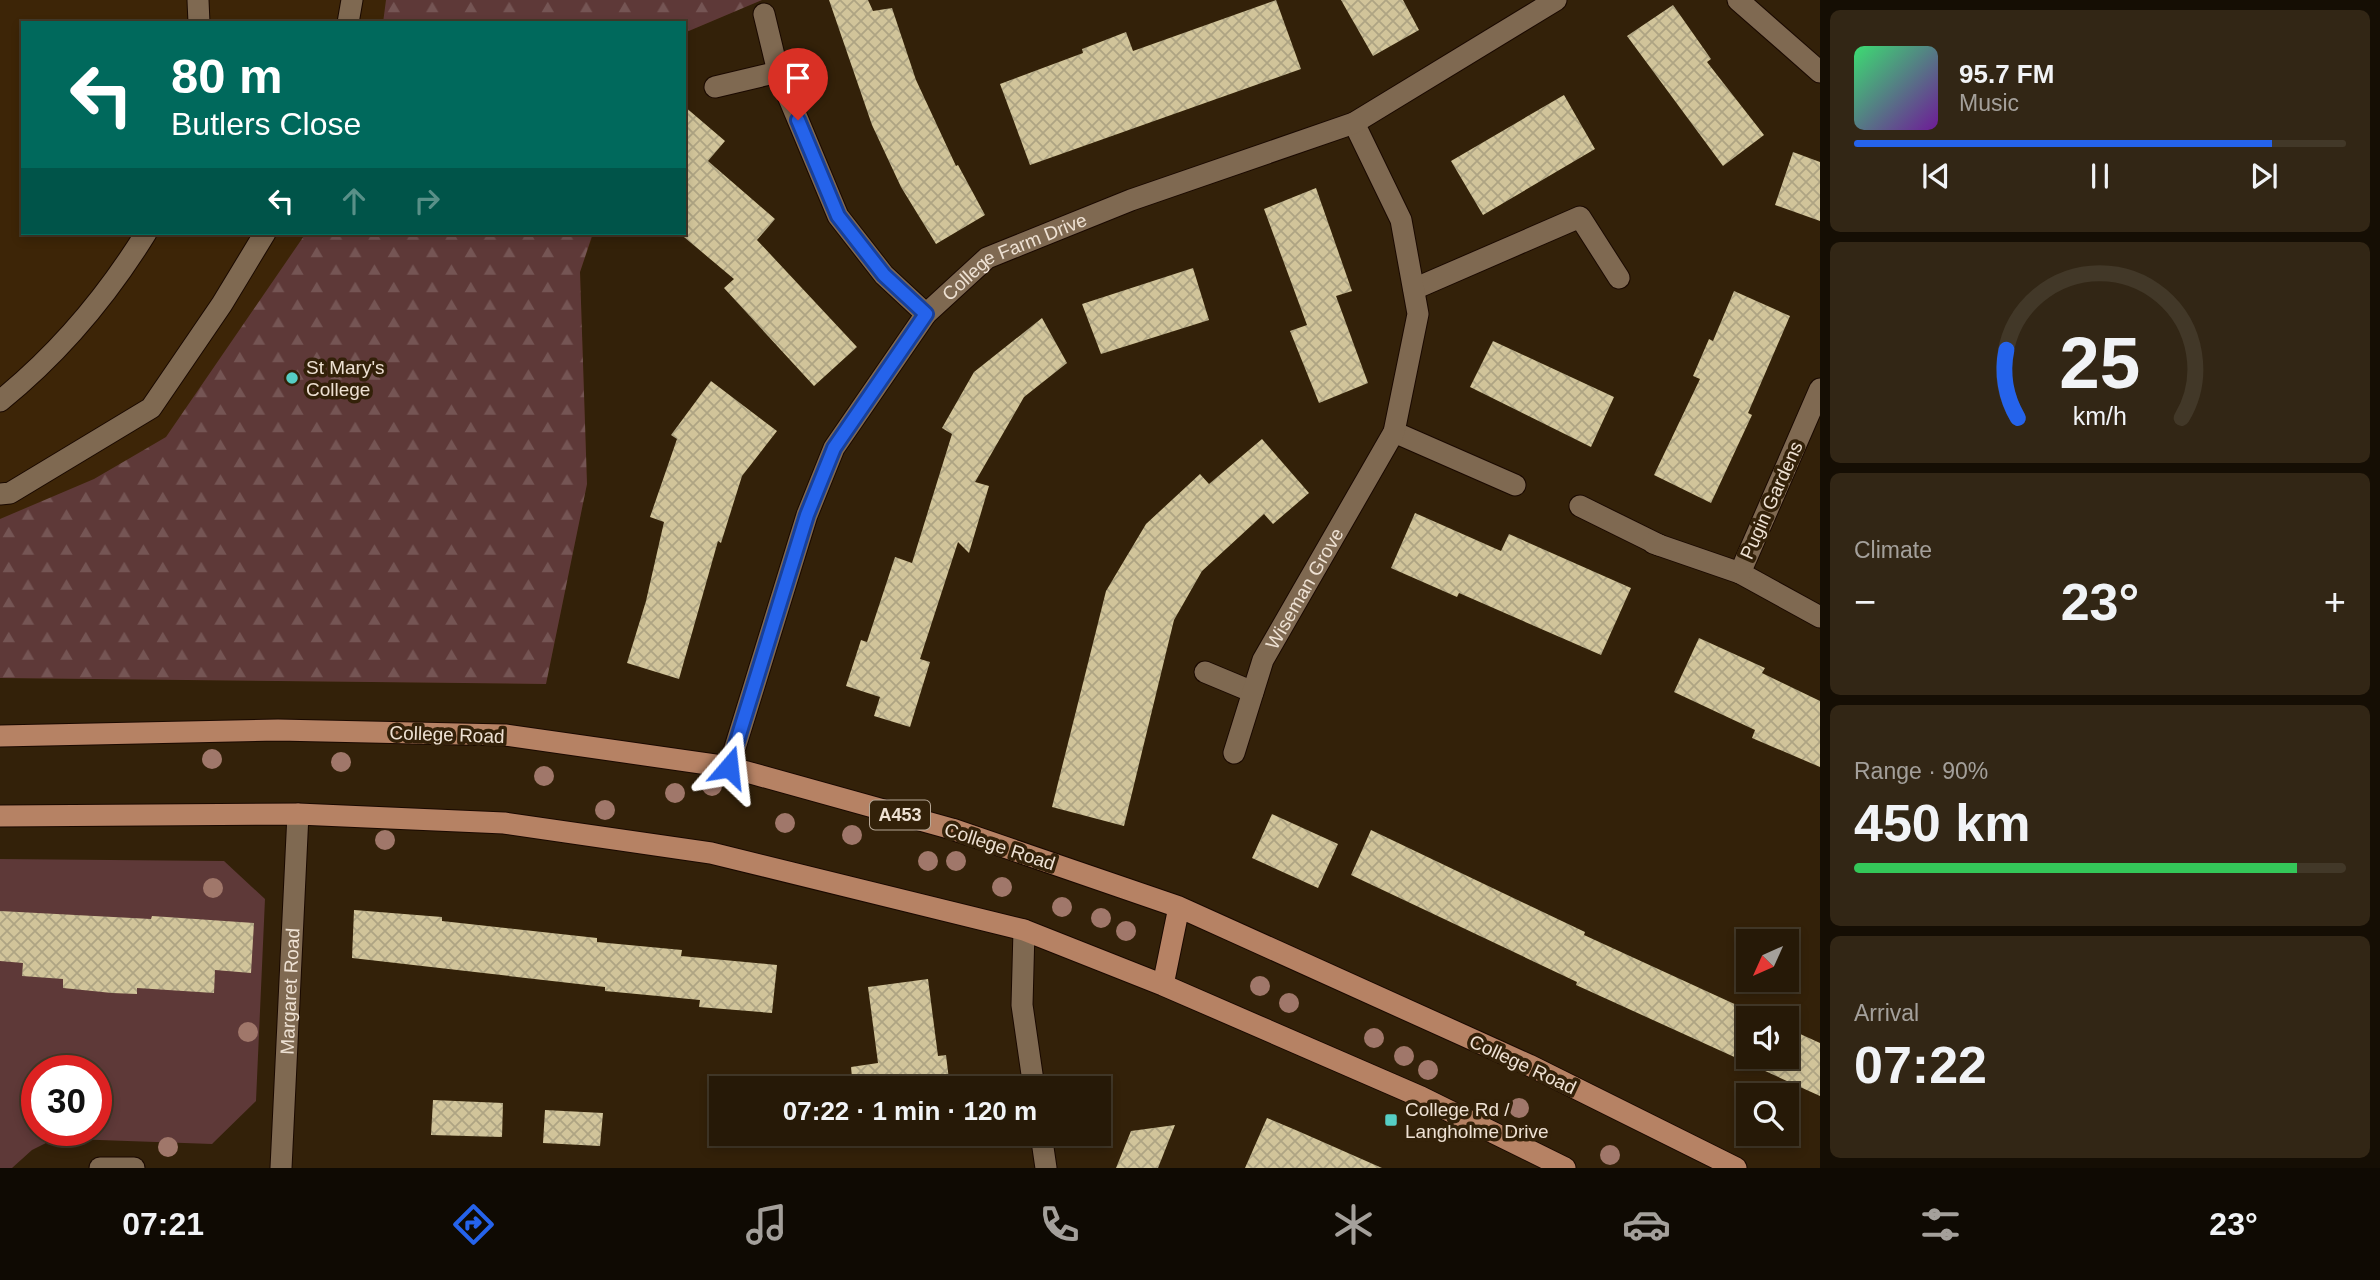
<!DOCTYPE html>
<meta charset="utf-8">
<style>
:root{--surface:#261907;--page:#322615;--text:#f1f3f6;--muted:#a4a09b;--line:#423828;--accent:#2563eb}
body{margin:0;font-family:Arial,sans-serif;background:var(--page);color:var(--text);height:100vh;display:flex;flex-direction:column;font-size:26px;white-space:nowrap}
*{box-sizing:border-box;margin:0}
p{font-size:23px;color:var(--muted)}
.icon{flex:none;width:38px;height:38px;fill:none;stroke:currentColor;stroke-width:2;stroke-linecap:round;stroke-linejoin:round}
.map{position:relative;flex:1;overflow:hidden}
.details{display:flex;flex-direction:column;gap:10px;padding:10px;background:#150e04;width:560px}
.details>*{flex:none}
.guide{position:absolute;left:21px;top:21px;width:665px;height:214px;border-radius:0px;box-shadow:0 4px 10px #0003,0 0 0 2px var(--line);background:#00695c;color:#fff;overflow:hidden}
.needle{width:46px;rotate:225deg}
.controls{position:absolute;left:1736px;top:929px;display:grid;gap:14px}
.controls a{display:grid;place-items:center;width:63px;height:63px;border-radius:0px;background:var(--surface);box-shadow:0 4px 10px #0003,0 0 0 2px var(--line);font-size:35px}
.speed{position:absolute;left:21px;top:1055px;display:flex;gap:14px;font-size:35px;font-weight:700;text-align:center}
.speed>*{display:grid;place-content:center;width:91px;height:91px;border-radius:50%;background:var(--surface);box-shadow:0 4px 10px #0003,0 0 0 2px var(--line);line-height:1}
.speed .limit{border:10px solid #d22;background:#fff;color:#111}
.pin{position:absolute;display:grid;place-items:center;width:60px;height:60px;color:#fff;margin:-72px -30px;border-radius:50% 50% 50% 0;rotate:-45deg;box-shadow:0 0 7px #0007}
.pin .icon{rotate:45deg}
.me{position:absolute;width:77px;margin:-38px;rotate:17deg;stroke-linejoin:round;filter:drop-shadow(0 0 5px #0008)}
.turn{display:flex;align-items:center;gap:24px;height:147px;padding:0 35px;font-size:32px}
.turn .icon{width:91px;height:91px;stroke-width:2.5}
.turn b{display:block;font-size:49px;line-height:60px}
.lanes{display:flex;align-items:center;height:66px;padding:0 35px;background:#0003;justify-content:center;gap:35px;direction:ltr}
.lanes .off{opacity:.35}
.big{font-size:52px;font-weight:600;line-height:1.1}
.details .tile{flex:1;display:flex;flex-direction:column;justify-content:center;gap:10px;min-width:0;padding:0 24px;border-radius:10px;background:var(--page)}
.details .dial{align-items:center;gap:0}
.dial svg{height:182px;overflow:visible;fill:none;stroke:var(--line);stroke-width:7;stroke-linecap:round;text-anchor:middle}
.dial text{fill:var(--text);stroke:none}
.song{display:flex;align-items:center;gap:21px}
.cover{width:84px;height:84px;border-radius:10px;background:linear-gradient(135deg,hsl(140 70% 55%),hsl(280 70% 35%))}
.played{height:7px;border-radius:4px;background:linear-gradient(90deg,var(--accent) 85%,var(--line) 85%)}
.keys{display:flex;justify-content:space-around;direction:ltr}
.heat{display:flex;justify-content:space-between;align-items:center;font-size:38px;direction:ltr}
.charge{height:10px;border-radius:5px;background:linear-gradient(90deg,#34c759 90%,var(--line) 0)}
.trip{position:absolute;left:709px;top:1076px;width:402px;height:70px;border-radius:0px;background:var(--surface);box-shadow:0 4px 10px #0003,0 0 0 2px var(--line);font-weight:600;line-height:70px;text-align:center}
.tab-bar{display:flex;height:112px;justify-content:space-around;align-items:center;background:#0f0a03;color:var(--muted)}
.tab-bar .icon{width:49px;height:49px}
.tab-bar .on{color:var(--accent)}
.tab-bar b{font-size:32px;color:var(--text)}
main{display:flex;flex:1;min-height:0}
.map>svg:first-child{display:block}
.built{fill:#3d2507}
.green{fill:#5e3938;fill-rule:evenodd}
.forest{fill:url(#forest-firs)}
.building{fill:url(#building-cross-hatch)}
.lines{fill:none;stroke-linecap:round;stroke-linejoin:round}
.minor-casing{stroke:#1a0900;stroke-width:23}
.major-casing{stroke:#1a0900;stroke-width:23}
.minor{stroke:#7f6951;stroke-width:21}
.major{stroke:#b68264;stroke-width:21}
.tree{fill:#a0776a}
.route-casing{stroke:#184099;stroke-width:18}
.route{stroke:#2563eb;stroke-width:12}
.poi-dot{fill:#56cec4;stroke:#332109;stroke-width:2.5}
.labels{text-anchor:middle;stroke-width:7;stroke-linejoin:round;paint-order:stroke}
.shield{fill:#332109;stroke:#b6a796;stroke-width:2}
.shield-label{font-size:18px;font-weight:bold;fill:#eee1d3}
.street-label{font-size:19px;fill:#eee1d3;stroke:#332109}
.poi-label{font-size:19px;fill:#eee1d3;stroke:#332109;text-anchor:start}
</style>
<main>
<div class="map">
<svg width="1820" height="1168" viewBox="0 0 1820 1168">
<defs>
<pattern id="forest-firs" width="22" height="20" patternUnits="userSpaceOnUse" patternTransform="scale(1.75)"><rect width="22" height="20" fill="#5e3938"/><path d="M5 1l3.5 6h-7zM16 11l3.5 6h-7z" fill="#755554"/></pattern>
<pattern id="building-cross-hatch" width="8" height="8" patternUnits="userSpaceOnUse" patternTransform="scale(1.75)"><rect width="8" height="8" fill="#d1c49a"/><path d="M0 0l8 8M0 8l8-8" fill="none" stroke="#aea483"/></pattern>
</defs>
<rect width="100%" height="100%" fill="#332109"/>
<path class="built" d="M0 0H762L684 33V23H23V233H594L580 272 587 484 546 684 0 678Z"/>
<path class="green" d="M0 859 224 861 265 899 256 1101 212 1144 71 1139 46 1143 32 1150 12 1168H0ZM37 1071H96V1130H37Z"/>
<path class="forest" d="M386 0H762L684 33V23H383Z
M306 233H593L580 272 587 484 546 684 0 678V519L94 479 166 437Z"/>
<path class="building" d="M829 0H868L873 11 892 8 916 80 956 166 958 165 985 215 936 244 901 187 872 125Z
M1276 0 1301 69 1030 165 1000 84 1083 53 1082 49 1126 32 1133 51Z
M1341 0H1403L1419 30 1373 56Z
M1673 5 1711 59 1707 62 1764 135 1723 166 1627 36Z
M1564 95 1595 149 1483 215 1451 161Z
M684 106 725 141 708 161 775 219 757 240 857 347 814 386 724 288 734 279 684 237Z
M1793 152 1820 162V221L1775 205Z
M1316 188 1352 291 1336 296 1368 383 1319 403 1290 331 1307 325 1264 209Z
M1193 268 1209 320 1101 354 1082 304Z
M1734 291 1790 316 1748 413 1752 415 1711 503 1654 475 1700 379 1693 376 1709 339 1713 341Z
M1042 318 1067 363 1024 397 975 482 989 486 969 553 958 542 920 659 930 662 910 727 874 716 880 697 846 686 861 640 867 642 895 557 912 563 952 434 942 428 974 372Z
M1493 341 1614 397 1591 447 1470 387Z
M711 381 777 431 742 476 721 543 718 541 679 679 627 663 646 601 664 522 650 517 677 439 671 435Z
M1262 439 1309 493 1273 524 1264 514 1202 571 1174 620 1124 826 1052 807 1106 591 1146 524 1200 474 1209 484Z
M1415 513 1501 551 1509 534 1631 588 1601 655 1459 593 1457 597 1391 568Z
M1699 638 1765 668 1762 673 1820 701V767L1752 738 1755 730 1674 692Z
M1272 814 1338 844 1318 888 1252 858Z
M1371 830 1585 932 1584 935 1765 1018H1748V1057H1787V1028L1820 1043V1096L1576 985 1577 982 1351 875Z
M354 910 442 917V921L597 938V942L682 950 681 956 777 965 772 1013 699 1007 700 1000 605 991V987L352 958Z
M0 911 151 919 152 916 254 923 251 973 215 970 214 993 137 988V994L112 993 63 988V979L22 976 23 963 0 961Z
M928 979 938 1056 946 1055 950 1088H853L851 1067 878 1063 868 987Z
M433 1100 503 1103 502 1137 431 1135Z
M545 1110 603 1113 600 1146 543 1143Z
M1267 1118 1298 1131 1382 1168H1245Z
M1175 1125 1158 1168H1116L1131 1131Z"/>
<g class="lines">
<g class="minor-casing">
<g id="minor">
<path d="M198 0 199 23"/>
<path d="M1738 0 1820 72"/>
<path d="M764 14 778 72 838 216 884 275 926 314"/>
<path d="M348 23 352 0"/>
<path d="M715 87 778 72"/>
<path d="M1414 289 1580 217 1619 278"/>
<path d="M1820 389 1740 573 1820 617"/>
<path d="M0 401C57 355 107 296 146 233"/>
<path d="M1394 432 1515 485"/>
<path d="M0 494 10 493 151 408 222 304 265 233"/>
<path d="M1580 506 1659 545"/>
<path d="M1653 543 1740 573"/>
<path d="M1205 672 1253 692"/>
<path id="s1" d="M1234 753 1263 660 1394 432 1418 314 1401 220 1354 123"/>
<path id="s2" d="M729 767 807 515 834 448 926 314 987 258 1131 200 1354 123 1556 0"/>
<path d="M1024 930 1022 1005 1034 1088"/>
<path d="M1041 1134 1046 1168"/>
<path d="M100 1168H134"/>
<path id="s3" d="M281 1168 298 814"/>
</g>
</g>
<g class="major-casing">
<path id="major" d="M0 736 278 730 505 735 729 767 952 829 1179 907 1529 1065 1736 1168
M0 816 298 814 504 823 711 853 1024 930 1163 985 1421 1097 1565 1168
M1163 985 1179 907"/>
</g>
<use href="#minor" class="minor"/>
<use href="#major" class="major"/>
</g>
<g class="tree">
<circle cx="212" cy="759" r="10"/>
<circle cx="341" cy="762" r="10"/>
<circle cx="544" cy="776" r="10"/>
<circle cx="712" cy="786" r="10"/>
<circle cx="675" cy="793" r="10"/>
<circle cx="605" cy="810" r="10"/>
<circle cx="785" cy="823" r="10"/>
<circle cx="852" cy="835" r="10"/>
<circle cx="385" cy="840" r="10"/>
<circle cx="928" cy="861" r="10"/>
<circle cx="956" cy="861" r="10"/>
<circle cx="1002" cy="887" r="10"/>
<circle cx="213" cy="888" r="10"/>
<circle cx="1062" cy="907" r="10"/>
<circle cx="1101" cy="918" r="10"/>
<circle cx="1126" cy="931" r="10"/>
<circle cx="1260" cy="986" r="10"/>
<circle cx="1289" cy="1003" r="10"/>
<circle cx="248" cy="1032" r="10"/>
<circle cx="1374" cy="1038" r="10"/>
<circle cx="1404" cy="1056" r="10"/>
<circle cx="1428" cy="1070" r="10"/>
<circle cx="1519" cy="1108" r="10"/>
<circle cx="168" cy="1147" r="10"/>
<circle cx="1610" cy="1155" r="10"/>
</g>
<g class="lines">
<g class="route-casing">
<path id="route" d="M729 767 807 515 834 448 926 314 884 275 838 216 798 120"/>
</g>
<use href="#route" class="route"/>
</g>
<g class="poi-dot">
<circle cx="292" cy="378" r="7"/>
<rect x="1384" y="1113" width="14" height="14" rx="3.5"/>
</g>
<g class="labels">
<rect class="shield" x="870" y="800.5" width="60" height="29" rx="5"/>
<g class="shield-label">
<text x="900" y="821">A453</text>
</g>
<g class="street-label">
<text dy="7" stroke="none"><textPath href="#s2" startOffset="606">College Farm Drive</textPath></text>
<text transform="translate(1771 500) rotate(-66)" y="7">Pugin Gardens</text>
<text dy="7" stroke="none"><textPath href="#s1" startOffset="180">Wiseman Grove</textPath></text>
<text transform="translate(447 734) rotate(2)" y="7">College Road</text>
<text transform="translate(1000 846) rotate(18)" y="7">College Road</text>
<text dy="7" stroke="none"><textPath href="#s3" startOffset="177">Margaret Road</textPath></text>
<text transform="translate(1523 1064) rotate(25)" y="7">College Road</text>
</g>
<g class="poi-label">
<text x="306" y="374">St Mary's<tspan x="306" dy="22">College</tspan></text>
<text x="1405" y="1116">College Rd /<tspan x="1405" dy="22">Langholme Drive</tspan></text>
</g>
</g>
</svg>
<div class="controls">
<a><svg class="needle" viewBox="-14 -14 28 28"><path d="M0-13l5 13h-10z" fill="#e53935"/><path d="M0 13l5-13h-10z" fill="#a4a09b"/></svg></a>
<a><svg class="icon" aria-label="sound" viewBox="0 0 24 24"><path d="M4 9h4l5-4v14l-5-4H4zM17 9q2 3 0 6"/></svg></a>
<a><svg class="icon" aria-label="search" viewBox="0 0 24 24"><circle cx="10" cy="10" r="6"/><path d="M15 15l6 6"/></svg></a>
</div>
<div class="speed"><div class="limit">30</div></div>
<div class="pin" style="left:798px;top:120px;background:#d93025"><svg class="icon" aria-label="arrive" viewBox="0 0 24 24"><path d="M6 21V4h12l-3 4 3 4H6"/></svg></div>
<svg class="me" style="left:729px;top:767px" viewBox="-20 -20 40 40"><path d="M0-17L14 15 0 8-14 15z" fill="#2563eb" stroke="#fff" stroke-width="4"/></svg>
<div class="trip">07:22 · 1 min · 120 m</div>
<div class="guide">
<div class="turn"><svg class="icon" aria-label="left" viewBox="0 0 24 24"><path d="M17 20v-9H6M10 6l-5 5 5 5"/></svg><div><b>80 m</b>Butlers Close</div></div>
<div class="lanes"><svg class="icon" aria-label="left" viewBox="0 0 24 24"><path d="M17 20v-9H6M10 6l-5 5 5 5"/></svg><svg class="icon off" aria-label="ahead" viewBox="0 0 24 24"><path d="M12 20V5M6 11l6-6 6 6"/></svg><svg class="icon off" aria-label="right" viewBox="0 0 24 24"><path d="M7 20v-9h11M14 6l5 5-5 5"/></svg></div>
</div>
</div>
<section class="details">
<div class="tile">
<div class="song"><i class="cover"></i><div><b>95.7 FM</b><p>Music</p></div></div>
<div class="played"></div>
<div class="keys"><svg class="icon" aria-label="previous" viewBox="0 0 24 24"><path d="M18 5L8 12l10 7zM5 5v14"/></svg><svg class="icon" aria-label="pause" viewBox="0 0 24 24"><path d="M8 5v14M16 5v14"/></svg><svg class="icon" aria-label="next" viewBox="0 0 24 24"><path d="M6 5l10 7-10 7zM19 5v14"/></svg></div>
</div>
<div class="tile dial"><svg viewBox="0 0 100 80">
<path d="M14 69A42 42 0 1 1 86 69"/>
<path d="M14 69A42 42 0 0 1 9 39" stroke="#2563eb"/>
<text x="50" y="56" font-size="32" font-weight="700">25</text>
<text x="50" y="72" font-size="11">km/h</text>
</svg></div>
<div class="tile"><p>Climate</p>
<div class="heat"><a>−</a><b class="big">23°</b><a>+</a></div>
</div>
<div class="tile"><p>Range · 90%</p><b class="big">450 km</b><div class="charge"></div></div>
<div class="tile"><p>Arrival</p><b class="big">07:22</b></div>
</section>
</main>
<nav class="tab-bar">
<b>07:21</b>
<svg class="icon on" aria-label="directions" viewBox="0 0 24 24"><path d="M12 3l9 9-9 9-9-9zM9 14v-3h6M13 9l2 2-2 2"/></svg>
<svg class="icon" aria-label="music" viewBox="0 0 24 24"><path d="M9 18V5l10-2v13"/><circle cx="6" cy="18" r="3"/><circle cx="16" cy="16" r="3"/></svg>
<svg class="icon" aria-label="phone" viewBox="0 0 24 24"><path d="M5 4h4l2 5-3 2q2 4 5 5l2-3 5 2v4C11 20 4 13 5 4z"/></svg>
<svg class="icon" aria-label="climate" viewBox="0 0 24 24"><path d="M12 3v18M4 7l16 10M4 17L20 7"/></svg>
<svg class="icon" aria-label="car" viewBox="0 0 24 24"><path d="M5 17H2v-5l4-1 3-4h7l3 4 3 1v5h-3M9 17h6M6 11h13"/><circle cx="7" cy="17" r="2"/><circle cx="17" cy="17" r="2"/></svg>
<svg class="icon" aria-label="filters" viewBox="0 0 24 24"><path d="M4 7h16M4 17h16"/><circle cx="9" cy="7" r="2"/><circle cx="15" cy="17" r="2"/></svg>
<b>23°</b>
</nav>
